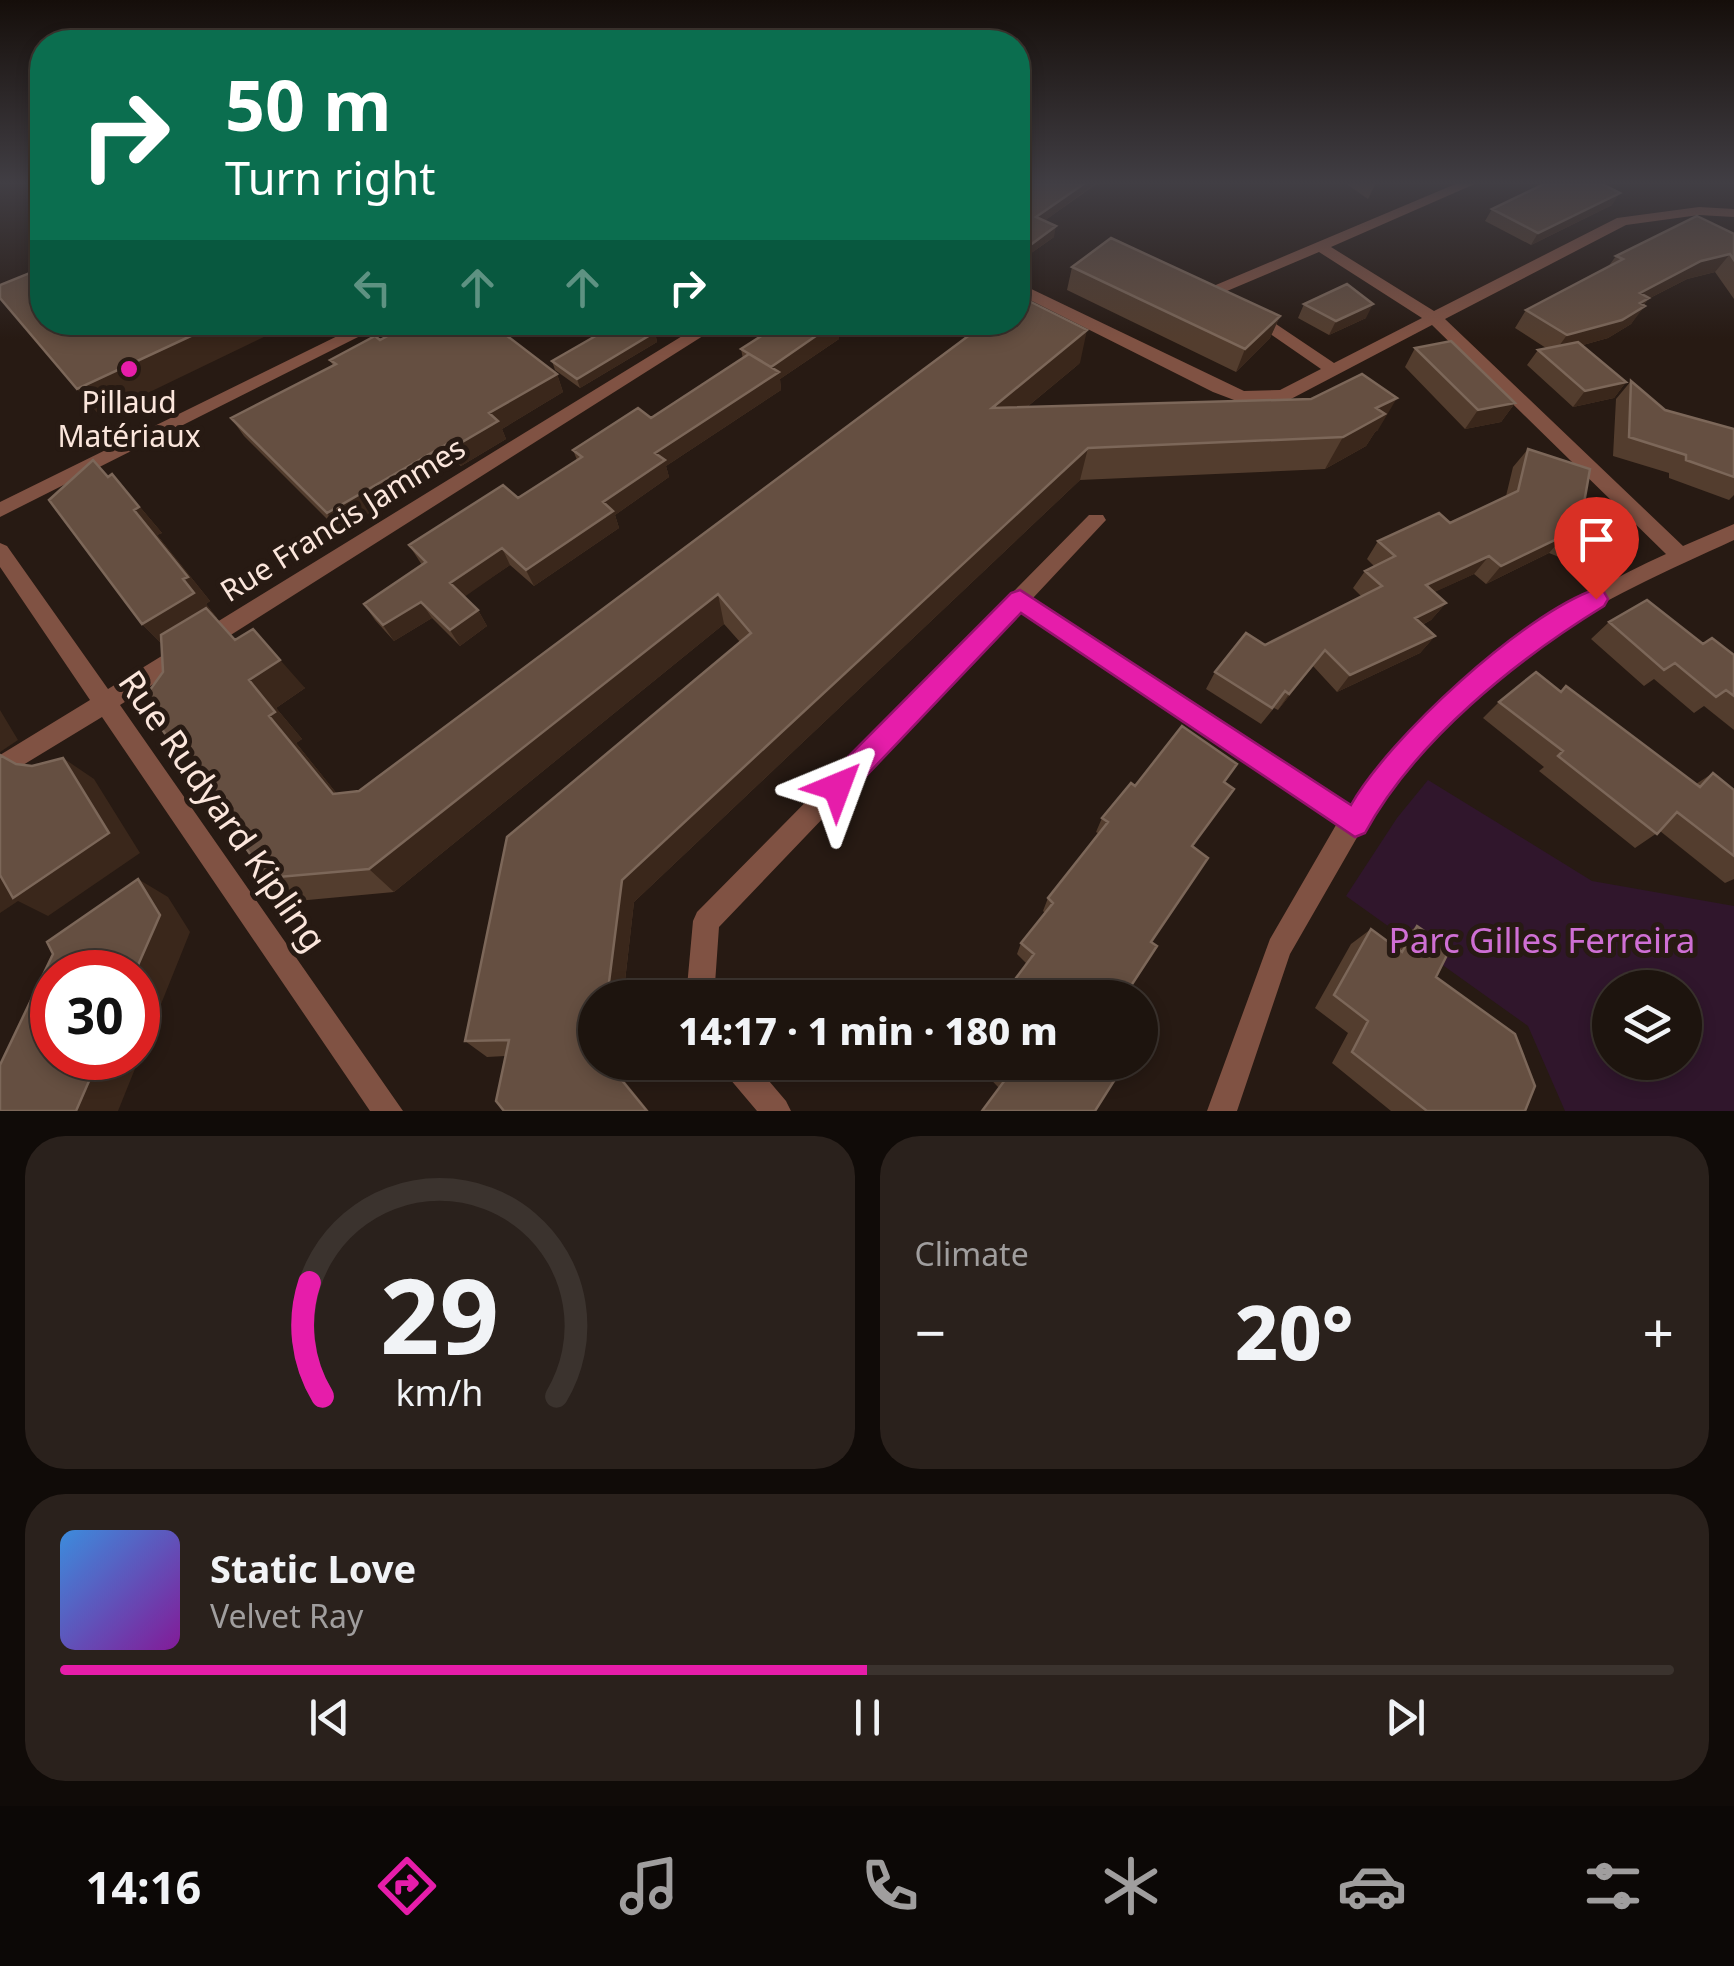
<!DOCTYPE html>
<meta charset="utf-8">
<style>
:root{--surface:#1d140e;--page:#2a211c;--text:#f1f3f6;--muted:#a09e9e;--line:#3b332e;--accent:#e61daa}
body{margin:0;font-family:"Noto Sans",sans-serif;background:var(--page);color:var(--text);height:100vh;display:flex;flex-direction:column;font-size:38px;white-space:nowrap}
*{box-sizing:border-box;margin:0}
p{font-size:32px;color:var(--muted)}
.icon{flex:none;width:55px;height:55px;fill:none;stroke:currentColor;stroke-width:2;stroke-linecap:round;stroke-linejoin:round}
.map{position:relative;height:1111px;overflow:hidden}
.drawer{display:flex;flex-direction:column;gap:25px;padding:25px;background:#100b08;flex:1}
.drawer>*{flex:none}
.banner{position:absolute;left:30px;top:30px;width:1000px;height:305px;border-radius:40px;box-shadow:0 5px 15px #0003,0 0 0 2px var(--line);background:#0b6e4f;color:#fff;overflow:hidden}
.fabs{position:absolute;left:1592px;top:970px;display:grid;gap:20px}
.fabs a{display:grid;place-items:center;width:110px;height:110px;border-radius:50%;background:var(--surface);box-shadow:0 5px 15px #0003,0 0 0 2px var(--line);font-size:50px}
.speed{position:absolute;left:30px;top:950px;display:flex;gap:20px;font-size:50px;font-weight:700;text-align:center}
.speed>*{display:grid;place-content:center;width:130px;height:130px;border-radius:50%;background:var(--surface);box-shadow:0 5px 15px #0003,0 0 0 2px var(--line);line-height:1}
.speed .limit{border:15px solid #d22;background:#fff;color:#111}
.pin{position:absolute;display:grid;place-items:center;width:85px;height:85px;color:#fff;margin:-102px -42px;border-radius:50% 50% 50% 0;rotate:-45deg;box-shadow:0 0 10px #0007}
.pin .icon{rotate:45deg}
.me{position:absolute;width:110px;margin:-55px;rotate:44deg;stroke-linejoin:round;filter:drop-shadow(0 0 8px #0008)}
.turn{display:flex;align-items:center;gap:35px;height:210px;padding:0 30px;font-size:45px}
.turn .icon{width:130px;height:130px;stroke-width:2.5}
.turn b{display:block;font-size:70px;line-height:85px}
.lanes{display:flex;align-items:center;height:95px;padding:0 30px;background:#0003;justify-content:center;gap:50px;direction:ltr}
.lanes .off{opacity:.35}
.big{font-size:75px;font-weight:800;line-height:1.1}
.drawer .widget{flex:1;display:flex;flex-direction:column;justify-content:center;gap:15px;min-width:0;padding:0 35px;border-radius:40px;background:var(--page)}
.drawer .dial{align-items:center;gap:0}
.dial svg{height:260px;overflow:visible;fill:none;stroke:var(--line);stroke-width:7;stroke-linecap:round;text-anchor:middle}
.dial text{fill:var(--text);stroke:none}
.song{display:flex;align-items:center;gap:30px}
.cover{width:120px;height:120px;border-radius:15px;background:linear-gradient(135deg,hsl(210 70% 55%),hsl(290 70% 35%))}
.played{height:10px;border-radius:5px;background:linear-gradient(90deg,var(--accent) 50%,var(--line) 50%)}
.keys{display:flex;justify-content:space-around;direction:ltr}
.heat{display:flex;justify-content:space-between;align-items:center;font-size:55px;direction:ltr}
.drawer .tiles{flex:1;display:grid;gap:25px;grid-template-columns:1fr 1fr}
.widget:last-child{grid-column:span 2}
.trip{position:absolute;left:578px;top:980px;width:580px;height:100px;border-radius:50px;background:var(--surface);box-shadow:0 5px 15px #0003,0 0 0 2px var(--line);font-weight:800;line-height:100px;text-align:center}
.tabs{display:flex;height:160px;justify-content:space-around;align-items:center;background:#0c0806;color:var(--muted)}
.tabs .icon{width:70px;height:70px}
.tabs .active{color:var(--accent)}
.tabs b{font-size:45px;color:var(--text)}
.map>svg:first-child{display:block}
.green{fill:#30162c;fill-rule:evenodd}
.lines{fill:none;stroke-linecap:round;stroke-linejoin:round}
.street{fill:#805243;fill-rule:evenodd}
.wall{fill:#533d2e}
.shaded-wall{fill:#3a271b}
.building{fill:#654f41;stroke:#7c6759;stroke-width:2.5}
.route{fill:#e61daa;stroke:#96136e;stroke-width:2.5}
.poi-dot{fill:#e61daa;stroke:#271a13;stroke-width:4}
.labels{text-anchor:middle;stroke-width:10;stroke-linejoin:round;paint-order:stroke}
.poi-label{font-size:30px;fill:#fbe6dc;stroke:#271a13}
.street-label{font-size:30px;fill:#fbe6dc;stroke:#271a13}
.near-street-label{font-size:35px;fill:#fbe6dc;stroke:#271a13}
.near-park-label{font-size:35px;fill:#cf6fd4;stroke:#271a13}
</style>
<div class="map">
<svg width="1734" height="1111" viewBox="0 0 1734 1111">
<rect width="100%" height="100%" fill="#271a13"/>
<path class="green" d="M1428 780 1592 881 1734 906V1111H1565L1528 1026 1346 896 1397 818ZM1610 988H1685V1062H1610Z"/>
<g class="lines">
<path class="street" d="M1458 183H1477L1331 247 1434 311 1617 218 1699 207 1734 209V217L1699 215 1626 225 1445 319 1683 546 1734 524V540C1669 570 1599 600 1539 643 1499 673 1461 711 1427 748 1403 773 1377 801 1364 832L1359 834 1290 954 1237 1111H1207L1270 939 1336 825 1021 611 719 927 714 998H686L693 921 697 912 1089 515H1103L1106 520 1033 598 1349 806C1427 694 1543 610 1666 554L1432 325 1289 400 1242 403 1213 392 1018 294V283L1023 285 1244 391 1280 390 1321 369 1211 293V287ZM1319 252 1422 318 1334 363 1227 291Z
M366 322H388L0 517V502Z
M705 322H725L120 705 403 1111H370L102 717 0 779V755L90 700 0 567V543L7 546 108 689Z
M720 1062H753L786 1101 791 1111H757L724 1072Z"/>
</g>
<path class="wall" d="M1018 183H1109L1095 185 1044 221 1054 237 1027 256 1018 252Z
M1345 183H1376L1368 199Z
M1612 205 1531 245 1485 221 1492 209Z
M1734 234V299L1715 272 1687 279 1648 299 1631 324 1608 338 1583 345 1626 382 1614 398 1573 407 1527 365 1538 350 1546 348 1515 328 1526 310 1608 267 1616 256Z
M1072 267 1280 316 1270 338 1236 372 1067 290Z
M1304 304 1366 318 1329 335 1298 318Z
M783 322H838L839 339 780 379 781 390 666 466 669 477 615 515 619 528 534 586 510 565 464 596 478 610 487 626 460 646 432 618 394 641 375 620 364 604 422 565 409 545 518 498 577 460 573 450 651 418 743 359 741 349Z
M655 332 657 342 580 388 555 370 552 361Z
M380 340 557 374 563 392 502 429 506 439 461 466 456 462 339 531 244 436 231 418 333 366 330 360Z
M1415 348 1515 403 1501 422 1465 429 1405 367Z
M1080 363 1027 407 1378 430 1375 432 1366 446 1325 469 1080 480 634 902 615 1069 505 1056 487 1057 465 1041 740 642 724 624 394 892 297 901 267 878 161 643 142 624 108 476 112 474 162 533 157 535 210 601 206 604 217 618 215 619 235 640 305 688 276 708 302 739 296 743 337 794 359 791Z
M1631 381 1665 410 1734 429V495L1729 500 1669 478V473L1613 456 1616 399Z
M1528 449 1584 503 1591 545 1574 563 1549 553 1486 584 1474 574 1434 592 1446 603 1431 620 1422 625 1435 636 1420 653 1337 692 1313 666 1278 710 1274 708 1261 724 1206 689 1215 672 1361 596 1353 588 1365 571 1374 566 1367 559 1378 541 1450 523 1506 496 1513 467Z
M1609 622 1703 644 1734 655V730L1704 706 1694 713 1654 679 1644 686 1591 639Z
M1561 691 1696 784 1713 773 1734 790V879L1725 883 1660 831 1635 848 1539 771 1544 767 1483 718 1499 702Z
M1237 764 1027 964 1017 954 1021 943 1045 913 1043 911 1048 898 1099 834 1096 832 1102 818 1135 786Z
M1417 926 1436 977 1525 1111H1391L1332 1063 1348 1033 1315 1008 1351 944 1371 929 1393 945 1395 942Z
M974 1062H1126L999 1088Z"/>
<path class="shaded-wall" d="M1085 183H1096L1035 228 1036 217Z
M1620 193 1612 205 1531 245 1538 233Z
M1056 226 1054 237 1027 256 1029 246Z
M1730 254 1715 272 1687 279 1648 299 1641 309 1645 306 1631 324 1608 338 1554 353 1567 335 1640 293 1701 261Z
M1373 304 1366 318 1329 335 1336 321Z
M1280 316 1270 338 1236 372 1245 349Z
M221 322H295L100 416 77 389Z
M836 322H838L839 339 780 379 781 390 666 466 669 477 615 515 619 528 534 586 526 570 603 502 655 453 771 367Z
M1087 330 1080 363 987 440 992 408Z
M655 332 657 342 580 388 577 379Z
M557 374 563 392 502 429 506 439 461 466 452 448 489 413Z
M1626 382 1614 398 1573 407 1585 391Z
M1397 398 1378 430 1375 432 1366 446 1325 469 1343 437 1376 408Z
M1515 403 1501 422 1465 429 1478 410Z
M447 444 456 462 339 531 327 513Z
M1088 448 1080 480 634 902 623 998H607L622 880Z
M112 474 162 533 157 535 210 601 206 604 217 618 167 649 142 624 134 510Z
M1565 535 1549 553 1486 584 1501 566Z
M502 548 510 565 460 600 450 583Z
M1489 556 1474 574 1413 602 1426 585Z
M718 594 724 624 394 892 369 869Z
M421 602 432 618 394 641 383 625Z
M1446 603 1431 620 1401 635 1415 618Z
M478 610 487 626 460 646 450 630Z
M253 629 305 688 276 708 302 739 296 743 358 820 333 794 269 716 249 680Z
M1435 636 1420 653 1337 692 1350 675Z
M1325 650 1313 666 1278 710 1289 694Z
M0 710 18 740 0 752Z
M63 758 94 779 140 853 48 916 18 901 0 913V872Z
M138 879 168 897 190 932 118 1111H76L99 1058H138V972H135Z
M607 1062H615V1069L649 1111H647Z"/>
<path class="building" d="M1018 183H1085L1036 217 1056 226 1029 246 1018 240V209L1031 215 1018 198Z
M1546 183H1600L1620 193 1538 233 1492 209Z
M1697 216 1734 234V260L1730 254 1701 261 1640 293 1649 298 1640 303 1645 306 1622 320 1567 335 1526 310 1623 259 1616 256Z
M1111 238 1280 316 1245 349 1072 267Z
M42 268V322H221L77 389 0 298V285Z
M1347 284 1373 304 1336 321 1304 304Z
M1021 297 1087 330 992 408 1311 399 1362 374 1397 398 1376 408 1385 414 1343 437 1088 448 622 880 607 998H595V1062H607L647 1111H504L496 1101 509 1040 465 1041 507 837 751 633 718 594 369 869 267 878 142 701 163 672 161 635 206 608 235 640 253 629 280 660 249 680 275 712 269 716 333 794 359 791 987 322H1018V300Z
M413 322H489L557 374 489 413 498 421 452 448 447 444 327 513 231 418 336 364 330 360 375 336 380 340Z
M620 322H649L655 332 577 379 552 361Z
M783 322H836L771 367 741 349Z
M1451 341 1515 403 1478 410 1415 348Z
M1578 342 1626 382 1585 391 1538 350Z
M749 354 779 372 655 453 665 460 603 502 613 511 526 570 502 548 450 583 478 610 450 630 421 602 383 625 364 604 426 562 409 545 503 485 518 498 582 457 573 450 638 408 651 418Z
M1631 381 1665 410 1734 429V477L1686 460V455L1629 437Z
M1528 449 1590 469 1584 503 1598 508 1591 545 1565 535 1501 566 1489 556 1426 585 1446 603 1415 618 1435 636 1350 675 1325 650 1289 694 1285 691 1272 708 1215 672 1246 633 1265 645 1382 586 1365 571 1395 556 1378 541 1439 513 1450 523 1518 491Z
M93 460 108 477 112 474 139 507 134 510 188 577 183 579 194 593 142 624 49 500Z
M1647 600 1703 644 1712 638 1734 655V696L1726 690 1716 697 1675 663 1664 670 1609 622Z
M1536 672 1561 692 1566 686 1700 787 1713 773 1734 790V856L1677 812 1657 834 1558 756 1563 751 1499 702Z
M1182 726 1237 764 1224 782 1234 789 1192 846 1208 858 1151 942 1157 946 1123 998H1001L1034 954 1021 943 1053 903 1048 898 1108 822 1102 818 1131 783 1135 786Z
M0 755 16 764 32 766 63 758 109 833 13 898 0 875Z
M138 879 160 915 135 972H52V1058H99L76 1111H0V1065L53 954 47 942Z
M1417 926 1450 949 1436 977 1515 1034 1535 1086 1525 1111H1427L1352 1052 1368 1021 1334 995 1371 929 1402 952Z
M986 1062H1126L1095 1111H982L1005 1080Z"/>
<linearGradient id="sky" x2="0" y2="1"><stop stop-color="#150e0a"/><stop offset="0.54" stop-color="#413e44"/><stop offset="1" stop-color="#413e44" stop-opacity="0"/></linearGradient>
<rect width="1734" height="339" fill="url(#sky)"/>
<path class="route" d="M1596 589 1604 592 1608 599 1604 606C1516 660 1415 741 1365 833L1355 837 1021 613 847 796 837 800 827 796 823 787 827 778 1011 593 1020 590 1351 805C1388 739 1523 614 1596 589Z"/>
<circle class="poi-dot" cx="129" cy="369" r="10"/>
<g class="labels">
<g class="poi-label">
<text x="129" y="413">Pillaud<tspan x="129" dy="34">Matériaux</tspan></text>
</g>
<g class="street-label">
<text transform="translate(343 520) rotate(-32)" y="10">Rue Francis Jammes</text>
</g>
<g class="near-street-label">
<text transform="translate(222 811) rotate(55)" y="12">Rue Rudyard Kipling</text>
</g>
<g class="near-park-label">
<text x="1542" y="953">Parc Gilles Ferreira</text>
</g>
</g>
</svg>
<div class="fabs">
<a><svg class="icon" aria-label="layers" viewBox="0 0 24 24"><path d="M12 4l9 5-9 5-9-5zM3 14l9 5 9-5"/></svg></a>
</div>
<div class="speed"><div class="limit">30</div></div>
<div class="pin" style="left:1596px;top:599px;background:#d93025"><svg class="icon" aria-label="arrive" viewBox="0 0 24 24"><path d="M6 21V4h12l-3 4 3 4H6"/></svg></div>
<svg class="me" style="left:837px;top:787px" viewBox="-20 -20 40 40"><path d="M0-17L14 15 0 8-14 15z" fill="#e61daa" stroke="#fff" stroke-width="4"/></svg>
<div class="trip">14:17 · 1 min · 180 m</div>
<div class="banner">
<div class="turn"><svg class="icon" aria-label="right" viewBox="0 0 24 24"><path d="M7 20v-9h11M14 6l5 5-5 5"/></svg><div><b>50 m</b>Turn right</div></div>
<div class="lanes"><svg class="icon off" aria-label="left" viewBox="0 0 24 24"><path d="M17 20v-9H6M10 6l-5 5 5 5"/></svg><svg class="icon off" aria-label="ahead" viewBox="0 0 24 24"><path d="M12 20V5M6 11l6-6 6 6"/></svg><svg class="icon off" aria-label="ahead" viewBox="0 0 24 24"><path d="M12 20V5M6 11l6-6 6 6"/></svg><svg class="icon" aria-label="right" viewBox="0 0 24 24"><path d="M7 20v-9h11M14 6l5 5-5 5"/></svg></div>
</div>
</div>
<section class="drawer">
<div class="tiles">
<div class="widget dial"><svg viewBox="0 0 100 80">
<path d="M14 69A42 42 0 1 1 86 69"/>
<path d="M14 69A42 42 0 0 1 10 34" stroke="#e61daa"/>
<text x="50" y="56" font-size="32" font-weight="700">29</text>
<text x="50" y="72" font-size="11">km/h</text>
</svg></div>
<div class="widget"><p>Climate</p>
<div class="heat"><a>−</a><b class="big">20°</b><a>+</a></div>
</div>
<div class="widget">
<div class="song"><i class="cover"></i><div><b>Static Love</b><p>Velvet Ray</p></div></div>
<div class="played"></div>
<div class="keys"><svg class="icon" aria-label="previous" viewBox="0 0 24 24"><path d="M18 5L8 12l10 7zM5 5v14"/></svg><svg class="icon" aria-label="pause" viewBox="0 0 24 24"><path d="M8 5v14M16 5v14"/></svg><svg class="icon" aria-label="next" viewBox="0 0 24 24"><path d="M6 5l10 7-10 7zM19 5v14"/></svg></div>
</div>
</div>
</section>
<nav class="tabs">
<b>14:16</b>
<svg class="icon active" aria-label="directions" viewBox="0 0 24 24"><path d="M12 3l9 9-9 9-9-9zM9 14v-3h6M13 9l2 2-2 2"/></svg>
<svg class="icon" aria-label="music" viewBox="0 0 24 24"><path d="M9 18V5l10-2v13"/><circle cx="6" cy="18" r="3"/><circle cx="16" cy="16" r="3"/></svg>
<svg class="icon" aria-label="phone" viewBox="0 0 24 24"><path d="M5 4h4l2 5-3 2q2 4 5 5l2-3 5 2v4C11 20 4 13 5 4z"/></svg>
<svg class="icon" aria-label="climate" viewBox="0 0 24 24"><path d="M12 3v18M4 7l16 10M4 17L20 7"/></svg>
<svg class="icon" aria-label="car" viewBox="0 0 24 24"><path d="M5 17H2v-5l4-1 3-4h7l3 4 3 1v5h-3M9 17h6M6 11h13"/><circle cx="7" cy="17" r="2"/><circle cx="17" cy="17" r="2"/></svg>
<svg class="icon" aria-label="filters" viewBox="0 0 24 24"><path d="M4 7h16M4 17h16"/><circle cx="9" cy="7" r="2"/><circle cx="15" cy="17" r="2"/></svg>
</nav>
